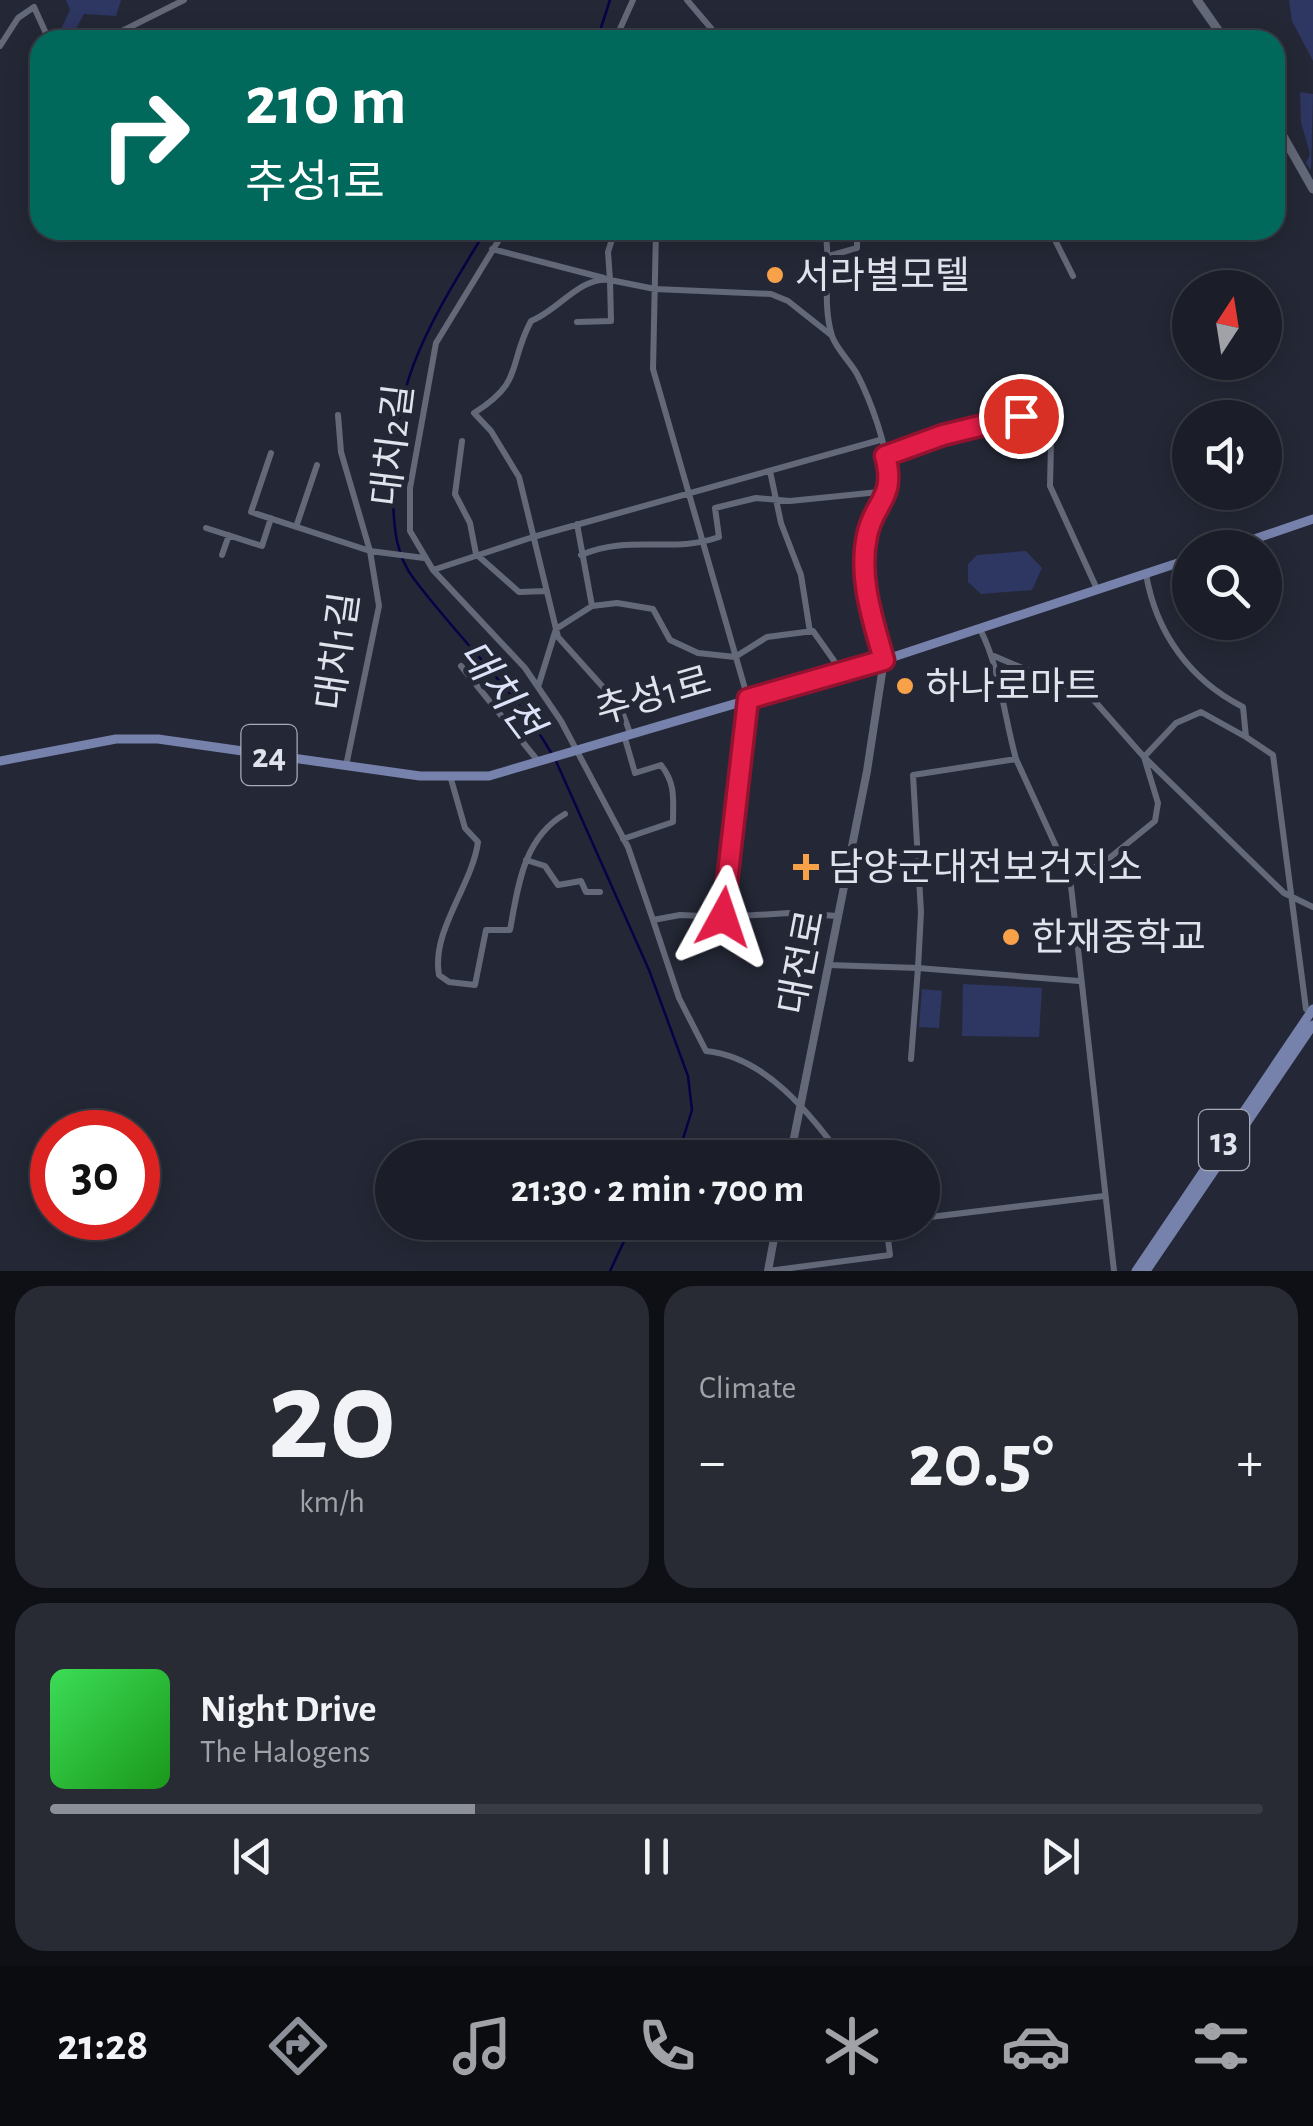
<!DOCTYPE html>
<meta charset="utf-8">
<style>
:root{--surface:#1b1e28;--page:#282b34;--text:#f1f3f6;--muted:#a0a2a8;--line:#393c45;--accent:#8c9099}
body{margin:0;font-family:"Alegreya Sans","Noto Sans KR",sans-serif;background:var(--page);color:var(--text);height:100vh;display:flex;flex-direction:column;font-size:38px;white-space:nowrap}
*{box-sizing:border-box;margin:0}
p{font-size:32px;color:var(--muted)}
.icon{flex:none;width:55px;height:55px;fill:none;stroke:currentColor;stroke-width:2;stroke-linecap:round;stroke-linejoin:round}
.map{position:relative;height:1271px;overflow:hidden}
.panel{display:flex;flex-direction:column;gap:15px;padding:15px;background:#0f1016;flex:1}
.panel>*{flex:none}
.hud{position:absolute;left:30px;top:30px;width:1255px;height:210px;border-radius:30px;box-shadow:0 5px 25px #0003,0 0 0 2px var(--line);background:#00695c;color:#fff;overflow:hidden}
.needle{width:65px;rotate:12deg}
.buttons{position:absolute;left:1172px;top:270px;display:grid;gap:20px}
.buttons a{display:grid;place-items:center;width:110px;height:110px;border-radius:50%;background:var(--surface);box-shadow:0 5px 25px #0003,0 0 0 2px var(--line);font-size:50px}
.speed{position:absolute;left:30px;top:1110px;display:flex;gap:20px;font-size:50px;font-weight:700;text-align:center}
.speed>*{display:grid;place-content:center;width:130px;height:130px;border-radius:50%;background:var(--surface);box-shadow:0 5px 25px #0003,0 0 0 2px var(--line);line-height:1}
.speed .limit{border:15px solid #d22;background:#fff;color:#111}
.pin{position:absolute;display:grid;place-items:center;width:85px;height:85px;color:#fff;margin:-42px;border:5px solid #fff;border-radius:50%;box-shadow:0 2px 10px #0007}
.me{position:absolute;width:110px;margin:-55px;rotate:5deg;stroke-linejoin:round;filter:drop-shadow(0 0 8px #0008)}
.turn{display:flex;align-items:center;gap:35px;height:210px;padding:0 50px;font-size:45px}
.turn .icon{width:130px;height:130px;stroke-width:2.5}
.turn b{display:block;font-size:70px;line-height:85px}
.big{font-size:75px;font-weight:700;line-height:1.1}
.panel .card{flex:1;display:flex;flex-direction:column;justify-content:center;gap:15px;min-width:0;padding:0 35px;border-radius:30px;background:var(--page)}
.panel .dial{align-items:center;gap:0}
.dial b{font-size:130px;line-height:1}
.song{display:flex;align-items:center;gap:30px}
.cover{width:120px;height:120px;border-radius:15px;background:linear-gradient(135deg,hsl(130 70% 55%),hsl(120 70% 35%))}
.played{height:10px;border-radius:5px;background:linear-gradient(90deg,var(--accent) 35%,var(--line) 35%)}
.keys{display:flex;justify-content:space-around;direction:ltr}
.heat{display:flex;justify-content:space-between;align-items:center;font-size:55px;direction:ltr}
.panel .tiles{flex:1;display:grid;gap:15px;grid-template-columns:1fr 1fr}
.card:last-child{grid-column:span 2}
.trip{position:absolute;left:375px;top:1140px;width:565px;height:100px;border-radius:50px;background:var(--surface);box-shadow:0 5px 25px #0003,0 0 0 2px var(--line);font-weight:700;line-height:100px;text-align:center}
.tab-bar{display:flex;height:160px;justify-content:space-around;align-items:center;background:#0b0c10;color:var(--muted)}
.tab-bar .icon{width:70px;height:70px}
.tab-bar .current{color:var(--accent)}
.tab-bar b{font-size:45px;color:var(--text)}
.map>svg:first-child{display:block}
.green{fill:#2e3662}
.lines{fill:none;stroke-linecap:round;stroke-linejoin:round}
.stream{stroke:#090046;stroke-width:2.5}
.minor{stroke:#64697a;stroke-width:6}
.tertiary{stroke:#64697a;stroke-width:8}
.secondary{stroke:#64697a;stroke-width:9}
.primary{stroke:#7782ac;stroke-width:9}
.route-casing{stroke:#92132f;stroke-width:25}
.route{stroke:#e11d48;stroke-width:18}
.poi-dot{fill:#f7a149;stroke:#242836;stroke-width:4}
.labels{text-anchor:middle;stroke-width:10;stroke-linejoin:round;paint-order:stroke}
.shield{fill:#242836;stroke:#a8aab5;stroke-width:2.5}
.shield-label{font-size:35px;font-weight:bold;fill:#e0e2ec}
.poi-label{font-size:38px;fill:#e0e2ec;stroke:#242836;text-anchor:start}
.street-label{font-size:38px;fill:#e0e2ec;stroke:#242836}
.water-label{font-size:40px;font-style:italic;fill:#dce2f7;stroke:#242836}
</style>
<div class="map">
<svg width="1313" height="1271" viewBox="0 0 1313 1271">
<rect width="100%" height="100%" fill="#242836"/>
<path class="green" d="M66 0H121L116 16 84 14 71 38 62 27 70 10Z
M1289 0H1313V61L1292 21Z
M1300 92 1313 94 1311 170 1306 163 1310 154 1301 122Z
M1026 551 1042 568 1032 590 981 594 968 582V564L977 555Z
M963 984 1042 988 1039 1037 962 1036Z
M922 989 942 991 939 1028 919 1027Z"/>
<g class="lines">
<path class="stream" d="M597 40 610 0
M486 230C428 326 390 382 393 500 394 528 396 556 414 579 459 639 514 689 552 754
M556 761 649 970 688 1076 692 1110 677 1158
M610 1271 633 1222"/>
<path class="minor" d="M687 0 721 40
M104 40 184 0
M615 40 633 0
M0 46 18 18 34 7 49 40
M505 230 436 343 410 488V531L433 570 525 668 561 721 628 847 653 920
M615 230 608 252 610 280C580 276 558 311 531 321 507 366 525 381 474 413L491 431 519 477 558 637 620 706 630 733
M656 230 653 369 748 699 723 917 680 915 653 920 679 998 706 1051C766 1057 809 1113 843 1158
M825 230C832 265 821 300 832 336 836 348 850 362 857 374 871 401 887 446 889 476 891 500 874 511 868 532 855 573 873 621 884 660
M1050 230 1073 276
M492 249 604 278
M829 256 857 248V230
M577 322 611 321 610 280 655 289 771 294 788 301 831 335
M338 415 341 452 370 551 424 558
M462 441 455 494 470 523 476 554 519 592 547 591
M271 453 251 512 370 551 379 606 346 766
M885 456 943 435 1042 414 1051 442 1050 486 1097 589
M770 471 781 523 801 575 810 632
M296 527 317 465
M206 528 262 546 271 518
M222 555 229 535
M581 555C631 534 672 554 719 537L715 508 756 498 790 501 889 491
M433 570 533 537 880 440
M1146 574C1156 633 1190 680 1243 707L1246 737 1273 755 1306 1009
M592 606 617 603 653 609 670 640 698 653 735 657 767 637 813 631 842 672
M994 656 1091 697 1144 757 1284 893 1313 907
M461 666 538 761
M538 687 556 629 592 606 577 524
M1016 759 1070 877 1102 864 1155 821 1158 803 1144 757 1176 723 1201 712 1246 737
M451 779 465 828 478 842C472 886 431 931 439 975L449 982 475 985 486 930H510C518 887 523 838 565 814
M623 839 673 822C673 799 676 784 661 765L635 773 624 735
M526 860 545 866 558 885 581 881 586 892H600
M1070 877 1114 1271
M723 917 789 913 838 916
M828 965 918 968 921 912 913 775 1016 759C1004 716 1000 668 980 629
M911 1059 918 968 1079 981
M922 1218 1104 1196
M768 1271 890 1255 886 1223 774 1236"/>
<path class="tertiary" d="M790 1158 867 771 884 660
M768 1271 777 1222"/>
<path class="secondary" d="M1197 0 1225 40
M1275 122 1313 189"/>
<path class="primary" d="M1228 548 1313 519
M0 761 116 739H158L420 776H489L884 660 1190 559
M1136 1271 1313 1009
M1146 1271 1313 1025"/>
</g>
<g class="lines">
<g class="route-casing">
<path id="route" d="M723 917 748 699 884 660C873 620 858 578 867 536 873 502 897 499 885 456L943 435 1021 416"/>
</g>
<use href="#route" class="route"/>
</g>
<g class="poi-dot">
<circle cx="775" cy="275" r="10"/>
<circle cx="905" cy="686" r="10"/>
<path d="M801 852h10v10h10v10h-10v10h-10v-10h-10v-10h10z"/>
<circle cx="1011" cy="937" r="10"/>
</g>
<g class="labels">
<g class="shield">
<rect x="241.5" y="725" width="55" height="60" rx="8"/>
<rect x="1199" y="1110" width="50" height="60" rx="8"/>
</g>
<g class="shield-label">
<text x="269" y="767">24</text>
<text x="1224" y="1152">13</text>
</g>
<g class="poi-label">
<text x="795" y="288">서라별모텔</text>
<text x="925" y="699">하나로마트</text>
<text x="828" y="880">담양군대전보건지소</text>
<text x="1031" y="950">한재중학교</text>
</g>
<g class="street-label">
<text transform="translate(392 445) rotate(-83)" y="13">대치2길</text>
<text transform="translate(337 651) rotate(-82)" y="13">대치1길</text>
<text transform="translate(653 695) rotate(-16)" y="13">추성1로</text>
<text transform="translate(801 962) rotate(-79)" y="13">대전로</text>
</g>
<g class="water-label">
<text transform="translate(501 689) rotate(53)" y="14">대치천</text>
</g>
</g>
</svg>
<div class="buttons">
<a><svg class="needle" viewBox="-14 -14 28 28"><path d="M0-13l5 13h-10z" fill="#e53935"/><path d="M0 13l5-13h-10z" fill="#a0a2a8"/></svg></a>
<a><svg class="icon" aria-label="sound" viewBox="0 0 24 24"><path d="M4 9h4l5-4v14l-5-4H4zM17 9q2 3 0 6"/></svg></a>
<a><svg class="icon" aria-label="search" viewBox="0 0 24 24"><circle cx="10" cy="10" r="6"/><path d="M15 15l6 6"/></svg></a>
</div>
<div class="speed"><div class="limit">30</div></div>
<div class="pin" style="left:1021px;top:416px;background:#d93025"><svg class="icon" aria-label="arrive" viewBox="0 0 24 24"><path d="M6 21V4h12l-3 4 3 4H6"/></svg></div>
<svg class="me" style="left:723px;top:917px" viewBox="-20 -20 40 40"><path d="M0-17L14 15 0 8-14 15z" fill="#e11d48" stroke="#fff" stroke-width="4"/></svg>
<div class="trip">21:30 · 2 min · 700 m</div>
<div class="hud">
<div class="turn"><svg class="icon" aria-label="right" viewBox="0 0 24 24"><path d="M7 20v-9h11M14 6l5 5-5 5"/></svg><div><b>210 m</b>추성1로</div></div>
</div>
</div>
<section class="panel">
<div class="tiles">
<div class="card dial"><b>20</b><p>km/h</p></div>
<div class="card"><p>Climate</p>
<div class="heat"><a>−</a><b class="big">20.5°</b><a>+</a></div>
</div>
<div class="card">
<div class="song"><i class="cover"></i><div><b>Night Drive</b><p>The Halogens</p></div></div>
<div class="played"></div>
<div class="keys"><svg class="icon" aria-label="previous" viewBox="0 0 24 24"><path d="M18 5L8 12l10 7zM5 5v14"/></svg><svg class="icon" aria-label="pause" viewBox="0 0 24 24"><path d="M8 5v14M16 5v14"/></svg><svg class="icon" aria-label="next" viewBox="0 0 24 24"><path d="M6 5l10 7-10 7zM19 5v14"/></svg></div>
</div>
</div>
</section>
<nav class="tab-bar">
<b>21:28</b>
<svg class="icon current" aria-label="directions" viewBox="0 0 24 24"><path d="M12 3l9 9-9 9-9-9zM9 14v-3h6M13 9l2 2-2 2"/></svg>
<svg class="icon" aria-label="music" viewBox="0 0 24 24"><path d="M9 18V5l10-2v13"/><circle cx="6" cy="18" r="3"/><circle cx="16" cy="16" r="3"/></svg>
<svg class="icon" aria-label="phone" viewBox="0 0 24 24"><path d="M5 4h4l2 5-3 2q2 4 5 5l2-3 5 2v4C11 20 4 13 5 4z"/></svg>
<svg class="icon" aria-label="climate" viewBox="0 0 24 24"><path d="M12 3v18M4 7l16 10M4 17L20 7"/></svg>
<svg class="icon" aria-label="car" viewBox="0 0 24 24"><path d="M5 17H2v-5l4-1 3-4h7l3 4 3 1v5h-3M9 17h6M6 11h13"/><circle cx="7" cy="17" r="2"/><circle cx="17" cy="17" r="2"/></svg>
<svg class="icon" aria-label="filters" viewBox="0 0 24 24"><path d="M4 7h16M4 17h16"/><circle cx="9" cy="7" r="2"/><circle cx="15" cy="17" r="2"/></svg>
</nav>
